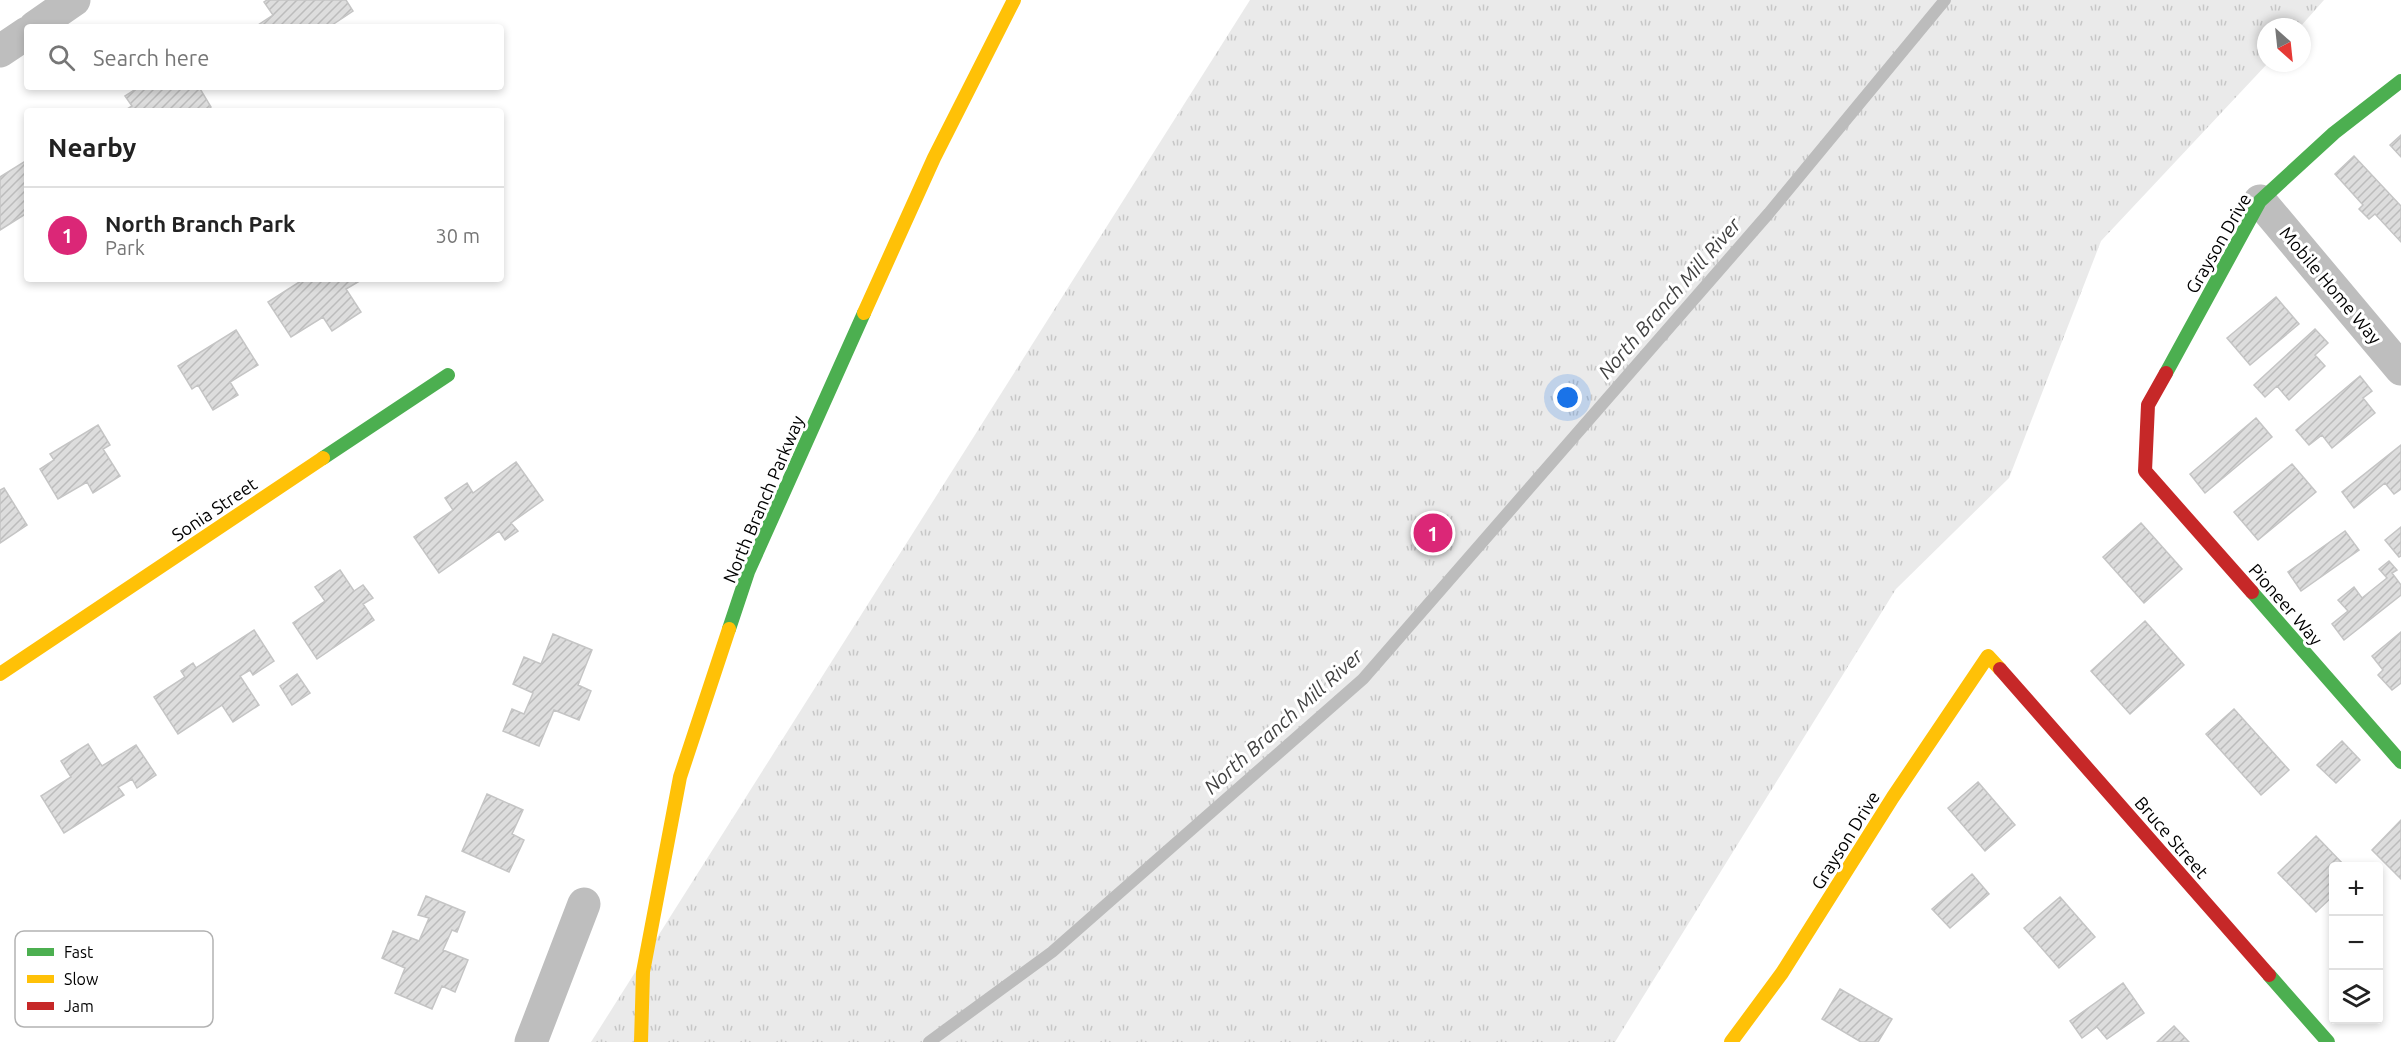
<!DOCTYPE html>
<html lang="en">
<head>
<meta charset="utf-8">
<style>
	body { margin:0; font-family:Ubuntu,sans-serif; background:#f6f6f6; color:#222 }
	.controls { position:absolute; right:18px; bottom:18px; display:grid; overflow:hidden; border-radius:6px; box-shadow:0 3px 9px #0003 }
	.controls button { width:54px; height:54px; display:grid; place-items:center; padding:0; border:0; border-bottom:2px solid #e0e0e0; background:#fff; color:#222; font:30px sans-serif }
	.compass { position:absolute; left:2257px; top:18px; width:54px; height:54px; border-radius:50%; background:#fff; box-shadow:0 3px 9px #0003; rotate:153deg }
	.you { position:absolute; left:1568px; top:398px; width:21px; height:21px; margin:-15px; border:4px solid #fff; border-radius:50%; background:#1a73e8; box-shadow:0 0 0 9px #1a73e833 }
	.badge { display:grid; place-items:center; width:39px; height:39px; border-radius:50%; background:#db2777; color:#fff; font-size:20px; font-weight:700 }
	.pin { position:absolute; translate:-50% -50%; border:3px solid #fff; box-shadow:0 2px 6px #0006 }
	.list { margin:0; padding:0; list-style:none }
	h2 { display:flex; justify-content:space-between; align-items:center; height:78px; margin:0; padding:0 24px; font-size:26px }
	h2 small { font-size:20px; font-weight:400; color:#767676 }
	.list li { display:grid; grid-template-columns:39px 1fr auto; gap:18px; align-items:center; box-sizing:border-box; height:96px; padding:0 24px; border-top:2px solid #e0e0e0 }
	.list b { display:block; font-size:22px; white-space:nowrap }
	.list p { margin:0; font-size:20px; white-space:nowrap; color:#767676 }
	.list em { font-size:20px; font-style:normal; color:#767676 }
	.icon { flex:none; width:33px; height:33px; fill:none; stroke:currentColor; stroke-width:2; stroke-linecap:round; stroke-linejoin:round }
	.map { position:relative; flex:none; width:2401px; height:1042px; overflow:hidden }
	.search { position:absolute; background:#fff; box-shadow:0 3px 9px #0003; left:24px; top:24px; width:480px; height:66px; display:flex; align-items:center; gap:15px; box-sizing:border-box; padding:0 21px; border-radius:6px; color:#767676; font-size:22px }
	.panel { position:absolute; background:#fff; box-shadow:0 3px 9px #0003; left:24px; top:108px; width:480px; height:174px; border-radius:6px }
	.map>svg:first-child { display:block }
	.park { fill:url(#park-tufts) }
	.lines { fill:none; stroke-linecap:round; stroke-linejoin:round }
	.stream { stroke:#bcbcbc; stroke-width:12 }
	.building { fill:url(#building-hatch); stroke:#c5c5c5; stroke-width:1.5 }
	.street { stroke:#bebebe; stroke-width:33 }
	.fast { stroke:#4caf50; stroke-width:14 }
	.slow { stroke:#ffc107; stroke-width:14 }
	.jam { stroke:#c62828; stroke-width:14 }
	.labels { text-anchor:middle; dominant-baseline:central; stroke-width:6; stroke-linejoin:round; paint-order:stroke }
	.street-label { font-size:18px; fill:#000; stroke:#fff }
	.water-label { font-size:20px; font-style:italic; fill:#414141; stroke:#fff }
	.key { fill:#fff; stroke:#b2b2b2; stroke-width:1.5 }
	.key-label { font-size:16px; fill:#000 }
</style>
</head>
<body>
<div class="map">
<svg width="2401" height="1042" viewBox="0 0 2401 1042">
	<defs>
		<pattern id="park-tufts" width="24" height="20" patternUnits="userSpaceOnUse" patternTransform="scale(1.5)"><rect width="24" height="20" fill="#eaeaea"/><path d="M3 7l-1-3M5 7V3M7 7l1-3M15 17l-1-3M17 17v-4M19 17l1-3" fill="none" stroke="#c7c7c7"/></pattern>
		<pattern id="building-hatch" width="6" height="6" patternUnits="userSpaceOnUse" patternTransform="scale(1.5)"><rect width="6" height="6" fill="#ddd"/><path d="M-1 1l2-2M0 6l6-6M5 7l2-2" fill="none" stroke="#bcbcbc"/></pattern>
	</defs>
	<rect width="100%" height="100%" fill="#fff"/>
	<path class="park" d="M1250 0H2324L2300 27H2266L2268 63 2101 241 2009 478 1896 589 1615 1042H591Z"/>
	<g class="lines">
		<path class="stream" d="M929 1042 1052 952 1363 679 1769 213 1945 0"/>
	</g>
	<path class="building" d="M267 0H346L353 11 329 27H255L273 15 264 2Z
		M139 87H199L211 107 205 111H124L132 106 125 96Z
		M2401 135V157L2390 145Z
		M2354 156 2401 206V242L2375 214 2369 219 2359 209 2363 205 2335 174Z
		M27 160V213L0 230V177Z
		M304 279H363L346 289 361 312 332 331 323 317 291 337 268 302Z
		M2276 297 2299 324 2250 365 2227 338Z
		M2315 329 2328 343 2315 355 2325 366 2289 400 2277 386 2265 397 2254 385Z
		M236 330 258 365 230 382 238 395 213 410 198 385 192 389 178 366Z
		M2360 376 2372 391 2363 398 2375 413 2332 448 2322 435 2309 445 2296 430Z
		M2256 418 2272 437 2205 493 2190 474Z
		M98 425 110 445 103 449 120 476 93 493 87 482 58 499 40 469 54 460 50 454Z
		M2401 445V489L2394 494 2385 483 2354 508 2342 492Z
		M516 462 543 500 511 523 518 531 505 540 499 531 439 573 414 537 453 510 445 498 467 483 473 493Z
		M2292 464 2316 492 2258 540 2234 512Z
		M4 488 27 525 0 543V490Z
		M2141 523 2182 569 2144 603 2103 557Z
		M2401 527V556L2399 557 2385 540Z
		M2345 531 2359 550 2301 591 2288 572Z
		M2389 561 2397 570 2392 573 2401 585V595L2344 640 2332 624 2348 611 2338 600 2354 587 2362 598 2387 578 2379 569Z
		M340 570 354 591 363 585 373 598 363 604 374 620 317 659 293 623 325 601 315 587Z
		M2145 621 2184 665 2130 714 2091 671Z
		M254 630 274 661 253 675 250 670 240 676 259 705 233 722 222 705 178 734 154 697 185 677 181 671 193 663 196 668Z
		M2401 632V683L2392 690 2378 675 2383 670 2372 656Z
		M553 634 592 650 578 685 591 691 579 720 554 710 539 746 503 731 512 709 524 714 533 693 513 684 524 657 541 664Z
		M297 674 310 693 292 705 280 686Z
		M2234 709 2289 770 2261 795 2206 734Z
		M2342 741 2360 760 2336 783 2317 765Z
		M88 744 102 766 136 745 156 775 137 788 132 779 118 787 124 795 64 833 41 796 71 777 61 761Z
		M1978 782 2015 825 1985 851 1948 808Z
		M487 794 523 810 512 834 524 840 509 872 462 851Z
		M2401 820V879L2372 850Z
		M2316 836 2345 866H2334V895L2316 912 2278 873Z
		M1972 874 1989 894 1950 928 1932 909Z
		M426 896 465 912 457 932 452 930 443 950 468 960 455 992 442 986 432 1009 395 993 405 968 382 958 393 931 419 941 429 918 418 915Z
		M2060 897 2095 937 2059 968 2024 928Z
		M2123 983 2144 1013 2107 1039 2097 1027 2082 1038 2070 1021Z
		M1840 989 1892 1019 1878 1042H1861L1822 1019Z
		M2174 1026 2189 1042H2157Z"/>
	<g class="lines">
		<path class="street" d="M35 27 74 0
			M0 51 27 33
			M2260 201 2401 369
			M531 1042 584 904"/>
		<path class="fast" d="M2166 373 2260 201 2334 133 2401 81
			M323 458 448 375
			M2252 592 2401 762
			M729 629 748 572 864 313
			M2269 975 2328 1042"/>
		<path class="slow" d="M864 313 934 158 1014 0
			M0 674 323 458
			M641 1042 643 972 680 777 729 629
			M1731 1042 1782 973 1893 797 1988 656 2000 669"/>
		<path class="jam" d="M2166 373 2148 405 2145 471 2252 592
			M2000 669 2269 975"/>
	</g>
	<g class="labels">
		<g class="street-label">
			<text transform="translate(2218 243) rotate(-60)">Grayson Drive</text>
			<text transform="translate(2331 285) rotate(50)">Mobile Home Way</text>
			<text transform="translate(763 499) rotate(-67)">North Branch Parkway</text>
			<text transform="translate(214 509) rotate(-34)">Sonia Street</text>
			<text transform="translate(2286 604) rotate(49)">Pioneer Way</text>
			<text transform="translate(2172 837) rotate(49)">Bruce Street</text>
			<text transform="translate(1845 840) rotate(-58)">Grayson Drive</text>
		</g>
		<g class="water-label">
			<text transform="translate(1669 298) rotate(-49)">North Branch Mill River</text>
			<text transform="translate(1283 721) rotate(-42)">North Branch Mill River</text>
		</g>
	</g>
	<rect x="15" y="931" width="198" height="96" rx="9" class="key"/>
	<rect x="27" y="948" width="27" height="8" fill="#4caf50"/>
	<rect x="27" y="975" width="27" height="8" fill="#ffc107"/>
	<rect x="27" y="1002" width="27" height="8" fill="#c62828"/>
	<g class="key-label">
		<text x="64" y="958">Fast</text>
		<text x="64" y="985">Slow</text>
		<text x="64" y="1012">Jam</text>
	</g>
</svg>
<div class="controls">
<button>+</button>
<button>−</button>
<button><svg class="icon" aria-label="layers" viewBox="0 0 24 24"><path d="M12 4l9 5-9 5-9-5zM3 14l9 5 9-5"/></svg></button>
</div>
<svg class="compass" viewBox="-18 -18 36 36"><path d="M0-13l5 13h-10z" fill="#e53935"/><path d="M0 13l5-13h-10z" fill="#767676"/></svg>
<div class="you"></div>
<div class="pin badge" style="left:1433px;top:533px">1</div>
<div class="search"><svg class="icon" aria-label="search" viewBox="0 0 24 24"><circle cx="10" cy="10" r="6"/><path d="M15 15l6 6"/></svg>Search here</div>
<section class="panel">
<h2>Nearby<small></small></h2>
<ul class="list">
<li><span class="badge">1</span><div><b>North Branch Park</b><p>Park</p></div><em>30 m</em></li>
</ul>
</section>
</div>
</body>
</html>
